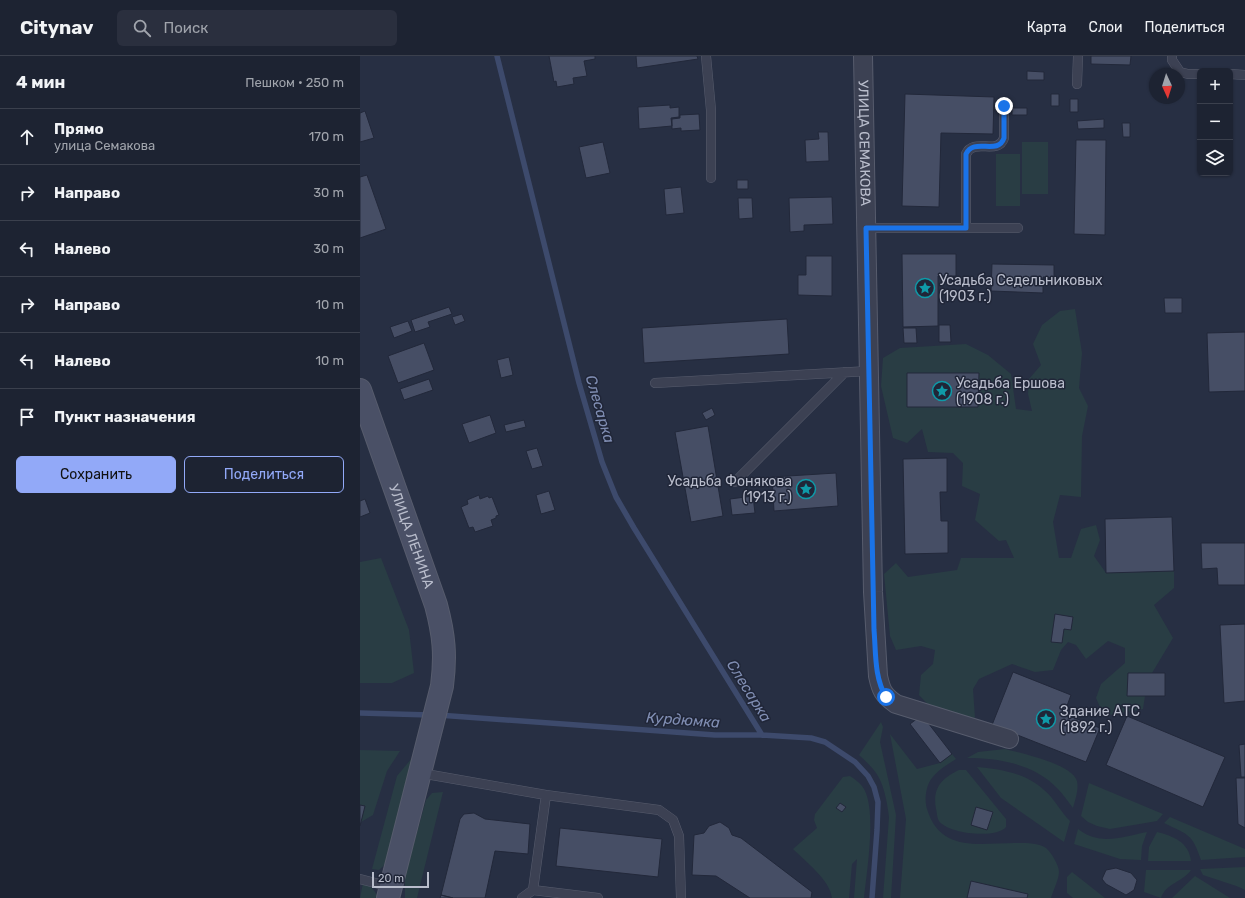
<!DOCTYPE html>
<html lang="ru">
<head>
<meta charset="utf-8">
<style>
	body { margin:0; font-family:Rubik,sans-serif; background:#2a2f3e; color:#f1f3f6 }
	.controls { position:absolute; right:12px; top:12px; display:grid; overflow:hidden; border-radius:6px; box-shadow:0 1px 3px #0004 }
	.controls button { width:36px; height:36px; display:grid; place-items:center; padding:0; border:0; border-bottom:1px solid #3b404d; background:#1d2332; color:#f1f3f6; font:20px sans-serif }
	.compass { position:absolute; left:789px; top:12px; width:36px; height:36px; border-radius:50%; background:#1d2332; box-shadow:0 1px 3px #0004; rotate:176deg }
	.scale { position:absolute; left:12px; bottom:10px; width:57px; box-sizing:border-box; padding-left:4px; border:2px solid #b9bdcc; border-top:0; font-size:11px; line-height:14px; white-space:nowrap; color:#b9bdcc; -webkit-text-stroke:3px #202638; paint-order:stroke }
	.stop { position:absolute; width:12px; height:12px; margin:-9px; border:3px solid #1a73e8; border-radius:50%; background:#fff }
	.stop.end { background:#1a73e8; border-color:#fff; box-shadow:0 1px 4px #0008 }
	.list { margin:0; padding:0; list-style:none }
	h2 { display:flex; justify-content:space-between; align-items:center; height:52px; margin:0; padding:0 16px; font-size:17px }
	h2 small { font-size:13px; font-weight:400; color:#a0a4ac }
	.list li { display:grid; grid-template-columns:26px 1fr auto; gap:12px; align-items:center; box-sizing:border-box; height:56px; padding:0 16px; border-top:1px solid #3b404d }
	.list b { display:block; font-size:15px; white-space:nowrap }
	.list p { margin:0; font-size:13px; white-space:nowrap; color:#a0a4ac }
	.list em { font-size:13px; font-style:normal; color:#a0a4ac }
	.actions { display:flex; gap:8px; padding:12px 16px }
	.actions a { flex:1; padding:9px 0; border:1px solid #92a9f8; border-radius:6px; text-align:center; font-size:14px; color:#92a9f8 }
	.actions .main { background:#92a9f8; color:#111 }
	.icon { flex:none; width:22px; height:22px; fill:none; stroke:currentColor; stroke-width:2; stroke-linecap:round; stroke-linejoin:round }
	.map { position:relative; flex:none; width:885px; height:842px; overflow:hidden }
	header { display:flex; align-items:center; gap:24px; box-sizing:border-box; height:56px; padding:0 20px; background:#1d2332; border-bottom:1px solid #3b404d }
	header strong { font-size:19px }
	nav { display:flex; gap:22px; margin-inline-start:auto; font-size:14px }
	.search { width:280px; height:36px; background:#2a2f3e; display:flex; align-items:center; gap:10px; box-sizing:border-box; padding:0 14px; border-radius:6px; color:#a0a4ac; font-size:15px }
	main { display:flex }
	aside { flex:1; background:#1d2332 }
	.map>svg:first-child { display:block }
	.green { fill:#293d44; fill-rule:evenodd }
	.lines { fill:none; stroke-linecap:round; stroke-linejoin:round }
	.stream { stroke:#3d4a6c; stroke-width:5.5 }
	.building { fill:#464e65; stroke:#22283a }
	.service-casing { stroke:#575c6d; stroke-width:10 }
	.minor-casing { stroke:#575c6d; stroke-width:20 }
	.secondary-casing { stroke:#575c6d; stroke-width:24 }
	.service { stroke:#3c4153; stroke-width:9 }
	.minor { stroke:#3c4153; stroke-width:18 }
	.secondary { stroke:#4a5066; stroke-width:22 }
	.route { stroke:#1a73e8; stroke-width:5 }
	.labels { text-anchor:middle; dominant-baseline:central; stroke-width:3; stroke-linejoin:round; paint-order:stroke }
	.street-label { font-size:14px; fill:#b9bdcc; stroke:#202638 }
	.poi-label { font-size:14px; fill:#b9bdcc; stroke:#202638; text-anchor:start }
	.water-label { font-size:15px; font-style:italic; fill:#808eb3; stroke:#202638 }
</style>
</head>
<body>
<header>
<strong>Citynav</strong>
<div class="search"><svg class="icon" aria-label="search" viewBox="0 0 24 24"><circle cx="10" cy="10" r="6"/><path d="M15 15l6 6"/></svg>Поиск</div>
<nav><a>Карта</a><a>Слои</a><a>Поделиться</a></nav>
</header>
<main>
<aside>
<h2>4 мин<small>Пешком · 250 m</small></h2>
<ul class="list">
<li><svg class="icon" aria-label="ahead" viewBox="0 0 24 24"><path d="M12 20V5M6 11l6-6 6 6"/></svg><div><b>Прямо</b><p>улица Семакова</p></div><em>170 m</em></li>
<li><svg class="icon" aria-label="right" viewBox="0 0 24 24"><path d="M7 20v-9h11M14 6l5 5-5 5"/></svg><div><b>Направо</b></div><em>30 m</em></li>
<li><svg class="icon" aria-label="left" viewBox="0 0 24 24"><path d="M17 20v-9H6M10 6l-5 5 5 5"/></svg><div><b>Налево</b></div><em>30 m</em></li>
<li><svg class="icon" aria-label="right" viewBox="0 0 24 24"><path d="M7 20v-9h11M14 6l5 5-5 5"/></svg><div><b>Направо</b></div><em>10 m</em></li>
<li><svg class="icon" aria-label="left" viewBox="0 0 24 24"><path d="M17 20v-9H6M10 6l-5 5 5 5"/></svg><div><b>Налево</b></div><em>10 m</em></li>
<li><svg class="icon" aria-label="arrive" viewBox="0 0 24 24"><path d="M6 21V4h12l-3 4 3 4H6"/></svg><div><b>Пункт назначения</b></div></li>
</ul>
<div class="actions"><a class="main">Сохранить</a><a>Поделиться</a></div>
</aside>
<div class="map">
<svg width="885" height="842" viewBox="0 0 885 842">
	<rect width="100%" height="100%" fill="#272f43"/>
	<path class="green" d="M662 86H688V138H662Z
		M636 98H660V150H636Z
		M715 253 722 297 719 332 728 350 722 380 721 441 700 439 693 466 699 502H711L721 473 736 469 740 484 734 500 746 517 814 515V532L794 549 813 582 792 617H768L767 639 785 640 783 653 744 660 736 642 741 628 765 607V592L748 585 726 603 716 589 708 586 701 594 693 614 675 616 652 608 619 623 613 633 615 662 574 655 559 639 561 619 573 608 575 594 561 590 536 594 530 580 524 518 536 507 548 521 597 514 601 502H654L646 484 639 485 615 464 620 438 602 430 603 407 593 397 568 396 562 373 547 387 533 382 521 330 523 302 540 292 606 288 628 299 651 318 656 353 672 355 668 338 669 323 681 309 673 288 682 269 700 255ZM547 317H619L618 351H547ZM695 558 713 561 711 574 704 573 702 587 691 586Z
		M21 502 49 574 54 617 32 627H0V506Z
		M521 666 523 671 520 686 536 759 531 842H523L529 761C527 746 524 725 513 713 509 708 504 704 499 699Z
		M530 678 557 713 580 707 592 698 596 703C588 708 578 714 572 722 566 729 564 744 567 753 581 799 623 786 659 787 668 787 678 787 686 792 691 796 699 809 699 816 699 823 693 835 691 842H667V838L611 825 607 842H540L546 763Z
		M645 693C661 697 712 708 717 725 719 734 715 744 713 752 708 746 704 739 698 733 675 708 639 702 607 702L618 696Z
		M0 694 40 695 27 715 13 759 1 766 5 750 0 749Z
		M52 702 50 719 29 805 19 814 12 813 37 720Z
		M617 711C640 713 666 717 684 734 695 743 700 755 710 765L704 786 641 742Z
		M599 714H606L646 763V771C636 783 588 778 579 765 577 762 577 756 576 753 572 732 582 722 599 714ZM616 751 632 756 627 774 611 769Z
		M490 720C496 724 502 728 505 735 516 758 507 815 504 842H494L497 803 492 808 489 842H472C470 824 446 806 433 793L457 772 454 764 455 758 483 721Z
		M729 727 803 758 797 765 750 773 737 770 728 766 721 760Z
		M83 736 57 842H45V820L66 744 72 737Z
		M810 761 885 793V801L841 804C832 777 828 779 804 767Z
		M718 773C740 790 762 781 787 776L782 790 781 804 760 803 714 788Z
		M797 776C813 780 829 786 831 805H788L789 791Z
		M885 811V834C874 828 856 824 843 819L840 813Z
		M786 814H831C823 826 806 827 801 842L784 836Z
		M712 816 745 842H713L707 837V821Z
		M835 820 870 842H812Z
		M3 827C11 830 15 834 18 842H0Z"/>
	<g class="lines">
		<path class="stream" d="M137 0 219 327 242 406 256 441 274 472 402 679
			M0 657 70 659
			M78 659 355 679H402L451 682 465 686 495 706 508 720 514 731 518 746 517 774 512 842"/>
	</g>
	<path class="building" d="M189 0H235V3L224 5 227 20 213 22 214 28 197 31 196 25 194 26Z
		M276 0H337L338 3 277 12Z
		M731 0H771L770 9 731 8Z
		M667 15 684 16V24H667Z
		M545 38 634 41 633 78 581 77 579 151 542 150Z
		M691 38H699V50H691Z
		M710 43H718V56H710Z
		M310 49V52L319 51V61L311 62 312 70 279 73 278 51Z
		M652 52H667V59H652Z
		M5 55 14 82 0 86V57Z
		M339 58 340 74 321 75V72L312 73V63L320 62V59Z
		M744 63V72L718 73 717 65Z
		M762 67H770V81H763Z
		M458 76H468L469 105 446 106 445 84 459 83Z
		M716 84H746L745 179 714 178Z
		M243 86 250 117 226 122 219 91Z
		M7 119 26 173 0 182V121Z
		M377 124H388V133H377Z
		M321 131 324 157 306 159 304 133Z
		M472 141 473 168 444 169V175L430 176 429 142Z
		M378 142H392L393 162 379 163Z
		M542 198H596V220H578V270L543 271Z
		M446 200H472V240L438 239V219H446Z
		M632 208 694 209V222L683 221V237L631 235Z
		M804 242H822V257H805Z
		M89 251 92 258 68 266 70 271 55 276 51 264Z
		M102 258 105 265 95 269 92 261Z
		M427 263 429 298 284 307 282 272Z
		M48 265 52 275 34 282 30 271Z
		M579 269H590L591 286H579Z
		M543 272H556L557 287H544Z
		M885 276V335L849 336 847 277Z
		M64 287 74 314 38 327 28 300Z
		M149 301 153 319 141 322 137 304Z
		M547 317H619L618 351H547Z
		M69 323 73 334 44 344 40 333Z
		M352 352 355 359 346 364 342 357Z
		M130 359 136 377 109 387 102 368Z
		M164 364 166 371 146 376 144 369Z
		M348 370 363 460 331 466 315 376Z
		M177 392 183 410 172 413 166 395Z
		M587 402V436H580L581 465H588V497L545 498 543 403Z
		M476 417 478 450 414 455 412 421Z
		M189 435 195 454 181 458 176 439Z
		M119 439 120 443 128 440 129 442 132 441 139 459 136 460V462L131 464 133 470 115 476 113 471 109 472 101 451 108 448 107 444Z
		M393 440 395 457 372 459 370 443Z
		M5 443 10 457 0 461V445Z
		M812 461 814 515 746 517 745 463Z
		M841 487H885V529H858L857 512 842 513Z
		M695 558 713 561 711 574 704 573 702 587 691 586Z
		M885 568V645L864 647 860 569Z
		M653 616 711 639 704 658 740 672 726 706 632 669Z
		M768 617H805V640H767Z
		M562 659 592 698 580 707 550 668Z
		M767 660 865 701 843 751 746 709Z
		M885 688V721H881L879 689Z
		M876 722H885V772L878 768Z
		M480 747 486 751 482 756 476 752Z
		M0 749 5 750 0 770Z
		M616 751 633 756 627 774 611 769Z
		M114 757 125 763 170 768 168 798 135 795 125 842H93L81 839 100 763 104 758Z
		M360 766 369 772 372 779 381 782 452 836 451 842H390L356 820 332 819 334 779 344 777 349 770Z
		M200 772 302 783 298 821 196 810Z
		M756 812 771 817 777 824 774 834 766 839 746 828 742 823 746 814Z
		M611 825 668 838 667 842H607Z
		M81 839 93 842H80Z"/>
	<g class="lines">
		<defs>
			<path id="service" d="M346 0 351 54V122
				M812 0V4L820 16 828 18H840
				M870 18 885 19
				M717 28 718 0
				M506 172H658
				M606 172V98C614 81 638 100 644 82V50
				M295 327 509 315
				M375 426 485 316
				M60 717 186 739 299 754 313 764 319 780 321 842
				M0 823 31 831
				M173 834 186 739
				M162 842 173 834 238 842"/>
			<g id="minor">
				<path id="s1" d="M503 0 513 536 518 620C521 634 523 639 536 648L649 683"/>
			</g>
			<g id="secondary">
				<path id="s2" d="M0 334 76 549C84 579 86 599 82 630L28 842"/>
			</g>
		</defs>
		<use href="#service" class="service-casing"/>
		<use href="#minor" class="minor-casing"/>
		<use href="#secondary" class="secondary-casing"/>
		<use href="#service" class="service"/>
		<use href="#minor" class="minor"/>
		<use href="#secondary" class="secondary"/>
	</g>
	<g class="lines">
		<path class="route" d="M526 641C514 621 516 596 514 574L506 172H606V98C614 81 638 100 644 82V50"/>
	</g>
	<defs>
		<symbol id="sight-ring" viewBox="-11 -11 22 22"><circle r="9.5" fill="#202638" stroke="#0f9aa8" stroke-width="1.5"/><path d="M0-6L1.8-2.2L6-1.7L2.9 1.2L3.7 5.4L0 3.3L-3.7 5.4L-2.9 1.2L-6-1.7L-1.8-2.2Z" fill="#0f9aa8"/></symbol>
	</defs>
	<g fill-rule="evenodd">
		<use href="#sight-ring" x="554" y="221" width="22" height="22"/>
		<use href="#sight-ring" x="571" y="324" width="22" height="22"/>
		<use href="#sight-ring" x="435" y="422" width="22" height="22"/>
		<use href="#sight-ring" x="675" y="652" width="22" height="22"/>
	</g>
	<g class="labels">
		<g class="street-label">
			<text stroke="none"><textPath href="#s1" startOffset="87">УЛИЦА СЕМАКОВА</textPath></text>
			<text stroke="none"><textPath href="#s2" startOffset="155">УЛИЦА ЛЕНИНА</textPath></text>
		</g>
		<g class="poi-label">
			<text x="579" y="224">Усадьба Седельниковых<tspan x="579" dy="16">(1903 г.)</tspan></text>
			<text x="596" y="327">Усадьба Ершова<tspan x="596" dy="16">(1908 г.)</tspan></text>
			<text x="432" y="425" text-anchor="end">Усадьба Фонякова<tspan x="432" dy="16">(1913 г.)</tspan></text>
			<text x="700" y="655">Здание АТС<tspan x="700" dy="16">(1892 г.)</tspan></text>
		</g>
		<g class="water-label">
			<text transform="translate(240 353) rotate(74)">Слесарка</text>
			<text transform="translate(389 635) rotate(58)">Слесарка</text>
			<text transform="translate(323 664) rotate(4)">Курдюмка</text>
		</g>
	</g>
</svg>
<div class="controls">
<button>+</button>
<button>−</button>
<button><svg class="icon" aria-label="layers" viewBox="0 0 24 24"><path d="M12 4l9 5-9 5-9-5zM3 14l9 5 9-5"/></svg></button>
</div>
<svg class="compass" viewBox="-18 -18 36 36"><path d="M0-13l5 13h-10z" fill="#e53935"/><path d="M0 13l5-13h-10z" fill="#a0a4ac"/></svg>
<div class="scale">20 m</div>
<div class="stop" style="left:526px;top:641px"></div>
<div class="stop end" style="left:644px;top:50px"></div>
</div>
</main>
</body>
</html>
